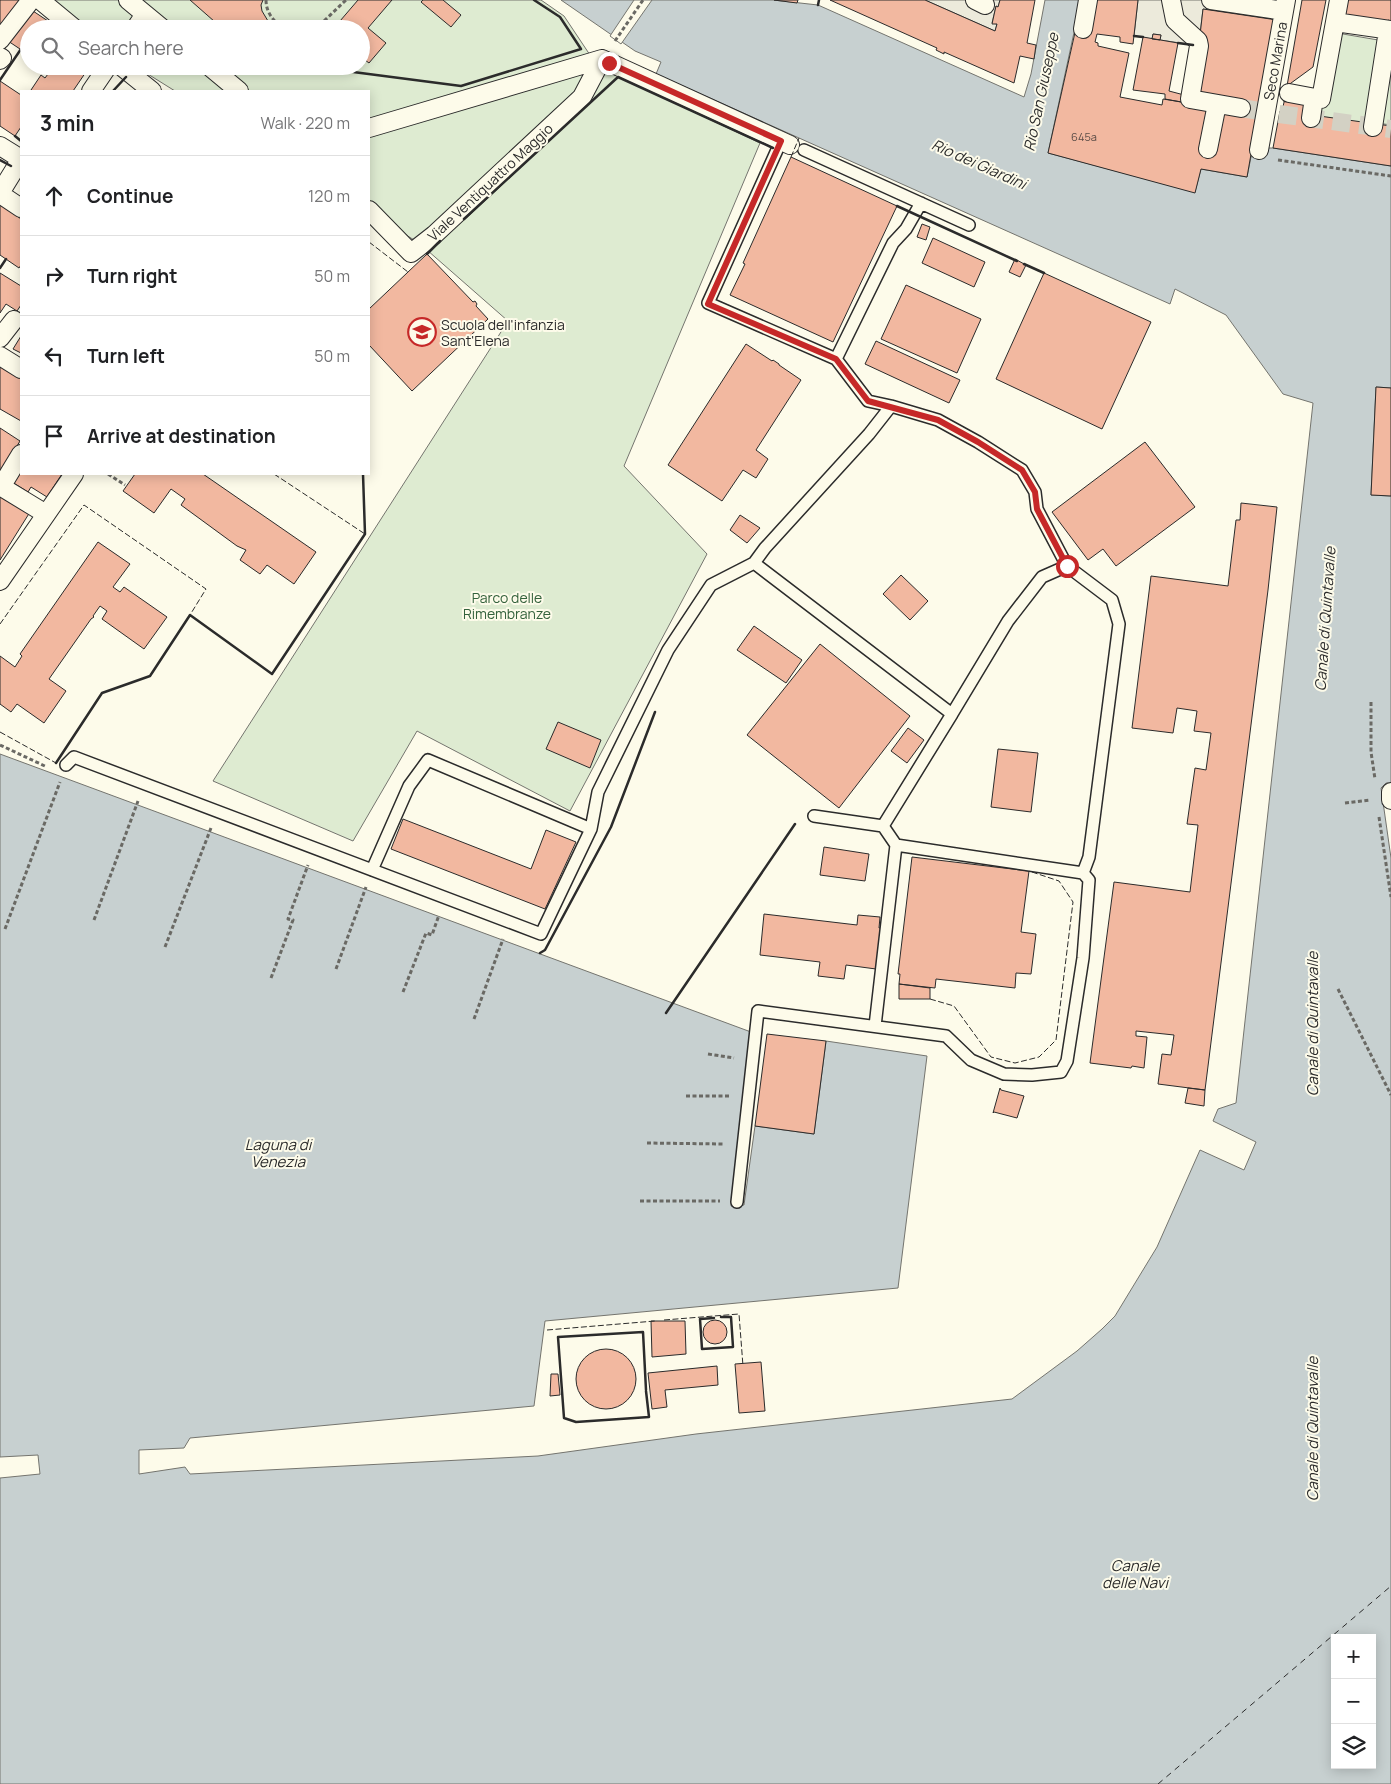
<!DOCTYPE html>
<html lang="en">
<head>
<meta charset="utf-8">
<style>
	body { margin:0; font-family:Manrope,sans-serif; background:#f2f2f2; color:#202124 }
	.controls { position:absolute; right:15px; bottom:15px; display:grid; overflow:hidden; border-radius:0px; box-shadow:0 2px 12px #0003 }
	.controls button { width:45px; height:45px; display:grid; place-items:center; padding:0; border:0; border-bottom:1px solid #e0e0e0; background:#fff; color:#202124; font:25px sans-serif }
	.stop { position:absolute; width:15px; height:15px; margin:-11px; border:4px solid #c62828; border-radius:50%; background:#fff }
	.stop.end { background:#c62828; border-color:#fff; box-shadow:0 1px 5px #0008 }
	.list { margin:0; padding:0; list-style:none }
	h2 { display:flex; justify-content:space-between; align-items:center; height:65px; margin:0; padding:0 20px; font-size:21px }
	h2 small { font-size:16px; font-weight:400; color:#757577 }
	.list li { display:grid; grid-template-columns:32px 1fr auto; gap:15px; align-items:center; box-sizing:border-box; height:80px; padding:0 20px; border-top:1px solid #e0e0e0 }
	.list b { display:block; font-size:19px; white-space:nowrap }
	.list em { font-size:16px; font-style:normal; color:#757577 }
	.icon { flex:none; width:28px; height:28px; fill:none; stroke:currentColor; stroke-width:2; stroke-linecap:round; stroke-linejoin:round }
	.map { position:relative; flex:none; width:1391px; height:1784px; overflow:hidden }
	.search { position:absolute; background:#fff; box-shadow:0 2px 12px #0003; left:20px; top:20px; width:350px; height:55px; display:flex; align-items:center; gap:12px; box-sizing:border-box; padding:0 18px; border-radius:28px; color:#757577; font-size:19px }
	.panel { position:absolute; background:#fff; box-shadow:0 2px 12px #0003; left:20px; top:90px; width:350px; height:385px; border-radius:0px }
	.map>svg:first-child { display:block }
	.green { fill:#deebd1; stroke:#74746e }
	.parking { fill:#eceadb; stroke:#74746e }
	.water { fill:#c7d0d0; stroke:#74746e; fill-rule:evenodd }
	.pier { fill:#fdfbea; stroke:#74746e }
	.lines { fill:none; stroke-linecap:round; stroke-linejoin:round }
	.ferry { stroke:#2b2b2b; stroke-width:1; stroke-dasharray:6 5; stroke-linecap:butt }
	.building { fill:#f2b8a0; stroke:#2b2b2b }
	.pedestrian-tunnel { stroke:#d3d1c4; stroke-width:18; stroke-dasharray:18 9; stroke-linecap:butt }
	.service-casing { stroke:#2b2b2b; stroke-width:14 }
	.pedestrian-casing { stroke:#2b2b2b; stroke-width:20 }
	.path { stroke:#6a6964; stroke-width:3; stroke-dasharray:4 2.5; stroke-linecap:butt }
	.service { stroke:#fdfbea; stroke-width:11 }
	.pedestrian { stroke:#fdfbea; stroke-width:18 }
	.fence { stroke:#2b2b2b; stroke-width:1; stroke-dasharray:6 2.5; stroke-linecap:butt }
	.wall { stroke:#2b2b2b; stroke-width:2.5 }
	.route { stroke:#c62828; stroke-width:6 }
	.labels { text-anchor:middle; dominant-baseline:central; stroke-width:4; stroke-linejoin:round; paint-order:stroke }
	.number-label { font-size:11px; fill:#5d4e48 }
	.street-label { font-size:14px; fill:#2b2b2b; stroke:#fdfbea }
	.poi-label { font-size:14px; fill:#2b2b2b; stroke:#fdfbea; text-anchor:start }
	.park-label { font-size:14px; fill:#34623c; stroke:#fdfbea }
	.water-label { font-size:15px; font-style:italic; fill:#2b2b2b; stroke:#fdfbea }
</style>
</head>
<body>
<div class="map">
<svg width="1391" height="1784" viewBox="0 0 1391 1784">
	<rect width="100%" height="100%" fill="#fdfbea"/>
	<path class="green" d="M51 0H541L564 16 598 67 760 143 624 466 707 554 570 811 417 731 353 841 213 781 508 321 419 243 369 212V91H175L135 66H361V29H84Z
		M1338 25 1344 26 1343 34 1384 41 1371 124 1315 116Z
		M1391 41V125L1377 123Z"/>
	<path class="parking" d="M925 0H1000L998 7 996 6 992 23 997 24 995 31Z
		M1138 0H1269L1277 20 1203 9 1200 34 1201 46 1160 40 1161 35 1153 34 1152 39 1134 36Z"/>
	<path class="water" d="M561 0H773L818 5 1024 97 1031 74 1045 0H1081L1048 153 1195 192 1201 169 1247 177 1251 157 1265 148H1273L1391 166V388L1376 387 1371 495 1391 496V783H1386L1381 788 1391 858V1784H0V1478L40 1474 38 1455 0 1457V754L751 1032 731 1206 744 1205 755 1126 814 1134 826 1041 927 1056 898 1288 545 1321 534 1406 190 1438 184 1448 139 1450V1474L185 1467 190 1474 538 1456 696 1434 1012 1399 1077 1351 1102 1329 1115 1316 1157 1247 1200 1150 1244 1170 1256 1142 1213 1121 1218 1109 1236 1103 1313 403 1283 394 1226 315 1175 289 1170 304 656 74 661 62 635 51ZM1335 1638H1372V1765H1335Z"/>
	<path class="pier" d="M634 0H652L621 44 610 36Z"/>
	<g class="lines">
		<path class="ferry" d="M1158 1784 1391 1586"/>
	</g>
	<path class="building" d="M0 0H24L0 25Z
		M190 0H263L261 5 262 11 268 21 273 25 269 27 271 29H223Z
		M358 0H392L368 28 386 43 369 63 361 57V29L334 28Z
		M423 0H443L461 15 451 27 421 2Z
		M774 0H798L797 3Z
		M830 0H925L995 31 997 24H992L996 6 998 7 1000 0H1035L1027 43 1036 45 1034 59 1020 56 1014 83 944 52V54L936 50 937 48Z
		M1096 0H1138L1133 44 1120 42V37L1097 34 1095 42 1098 43V46L1129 53 1120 97 1162 105 1163 99 1220 108 1193 96 1203 9 1277 20 1266 69 1247 177 1201 169 1195 193 1048 153 1076 28Z
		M1302 0H1326L1313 67 1287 86Z
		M1343 0H1391V21L1388 20 1386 29 1339 20Z
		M30 9 60 29H29V55L8 41Z
		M1153 34 1161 35 1160 40 1152 39Z
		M1143 37 1178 43 1169 91 1188 96 1186 103 1165 99V94L1133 90Z
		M45 66H90L73 91H33L31 90 41 75 45 78 51 70Z
		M0 81 21 95V127L15 136 0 126Z
		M1285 98 1307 101 1305 114 1391 126V166L1273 148 1280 111H1282Z
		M791 157 897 206 833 342 730 295 745 264 743 263Z
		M0 204 21 219V265L19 268 0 255Z
		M922 224 930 227 926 240 917 237Z
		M933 238 985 262 974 287 922 263Z
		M427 254 473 302 475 301 477 304 476 306 488 319 412 391 369 345V309Z
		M1015 259 1026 265 1020 277 1009 272Z
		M0 273 21 286V305L17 311 6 304 0 313Z
		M1044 273 1151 322 1102 429 996 379Z
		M906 285 981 319 957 373 881 339Z
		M21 336V353L13 349Z
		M876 341 960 380 949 403 865 364Z
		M746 344 772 361 773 360 779 364V365L801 380 756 450 768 459 756 478 743 470 722 501 668 465Z
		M0 364 21 377V421L0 409Z
		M1376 387 1391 388V496L1371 495Z
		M0 428 20 441 1 473 0 472Z
		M1145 442 1195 507 1116 566 1103 549 1088 560 1052 512Z
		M21 468V474H62L47 497 31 487 28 492 12 482Z
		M135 474H203L316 552 294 584 267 565 260 574 240 560 246 550 237 546 181 505 185 499 171 489 154 513 123 491Z
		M0 493 30 512 0 560Z
		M1241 503 1277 507 1268 590 1205 1090 1158 1084 1162 1054 1171 1055 1174 1035 1136 1031V1036L1147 1037 1144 1068 1132 1066 1131 1068 1090 1063 1114 882 1190 892 1198 825 1187 824 1195 768 1206 770 1211 733 1194 731 1197 711 1177 708 1173 733 1132 728 1151 576 1228 586 1236 520H1240Z
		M740 515 760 528 747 543 730 530Z
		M98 542 130 564 113 587 120 592 124 587 167 617 144 649 102 619 107 611 100 606 93 616 94 617 91 619 49 679 66 691 44 723 17 704 11 712 0 704V656L15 667 22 656 20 654Z
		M901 575 928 601 910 620 883 594Z
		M754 626 802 660 786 683 737 650Z
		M820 644 910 716 839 808 747 735Z
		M558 722 601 740 590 768 546 749Z
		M908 728 924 740 907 763 891 751Z
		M998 749 1038 753 1031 812 991 807Z
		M403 819 531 869 546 830 576 842 545 909 391 849Z
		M824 847 869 854 865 881 820 875Z
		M912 857 1029 871 1021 932 1036 934 1031 974 1016 973 1015 988 936 979 935 988 899 984 900 974H898Z
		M764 914 857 925 858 915 880 917 879 928H881L876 969 846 965 844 979 818 976 820 962 760 955Z
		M899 984 930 988V999H899Z
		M767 1034 826 1041 814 1134 755 1126Z
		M1000 1088 1001 1090 1024 1096 1017 1118 994 1112 993 1113Z
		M1188 1088 1205 1090 1204 1106 1185 1103Z
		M703 1332a12 12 0 1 1 24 0a12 12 0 1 1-24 0Z
		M651 1321H685L686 1354 652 1357Z
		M576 1379a30 30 0 1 1 60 0a30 30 0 1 1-60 0Z
		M761 1362 765 1411 739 1413 735 1364Z
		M717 1366 718 1385 665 1390 667 1407 652 1409 648 1373Z
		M551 1374H558L560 1395 550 1396Z"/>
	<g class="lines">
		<path class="pedestrian-tunnel" d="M1241 108 1259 111
			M1279 114 1391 129"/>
		<defs>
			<path id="service" d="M777 150 708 303 836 359
				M804 150 969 225
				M891 406 868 401 836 359 893 243 906 229 921 203
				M754 563 952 714 883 826 896 845 875 1026
				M952 714 1008 621 1042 577 1067 566
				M66 765 74 757 541 934 591 829 598 792 668 650 711 585 754 563 765 548 869 434 891 406 938 420 978 442 1022 470 1035 492 1037 509 1067 566 1112 600 1119 624 1089 857 1083 873 1089 880 1083 958 1067 1061 1061 1072 1032 1075 1004 1074 971 1060 946 1036 758 1011 737 1202
				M814 816 883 826
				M896 845 1083 873
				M372 870 409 786 428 760 591 829"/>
			<path id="pedestrian" d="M40 0 75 29
				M128 0 163 29
				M975 0 985 5
				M1171 0 1175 20 1198 41 1199 46 1190 99 1241 108
				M1211 0 1284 11
				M1335 22 1391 30
				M135 29 145 14
				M1083 29 1088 0
				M0 40 31 0
				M0 57 2 58 0 60
				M121 66 152 91
				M209 66 239 91
				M91 91 108 66
				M1289 93 1321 99 1339 0
				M1311 118 1314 98
				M1373 127 1387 37
				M369 128 602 59 790 145
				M0 146 21 159
				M1208 149 1217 104
				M1259 150 1286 0
				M0 193 21 159
				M0 194 21 208
				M369 210 411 253 434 235 582 97 602 59
				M0 338 14 320
				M0 356 21 369
				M0 486 46 514
				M1 487 21 454
				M0 581 74 474
				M1391 792V800"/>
		</defs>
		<use href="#service" class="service-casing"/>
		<use href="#pedestrian" class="pedestrian-casing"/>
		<path class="path" d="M266 0C266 13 274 21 283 29
			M314 29 321 24 346 0
			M615 41 643 0
			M1278 160 1391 176
			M108 474 125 485
			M1371 702V752L1375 779
			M0 745 47 767
			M1345 803 1370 800
			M1379 817 1391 897
			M94 920 138 801
			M5 929 60 782
			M165 947 211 828
			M336 969 366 887
			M271 978 293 920 288 919 308 865
			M1338 989 1391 1095
			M403 992 426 933 432 935 439 915
			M474 1019 503 939
			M708 1054 734 1058
			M686 1096H730
			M647 1143 725 1144
			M640 1201H720"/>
		<use href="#service" class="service"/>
		<use href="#pedestrian" class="pedestrian"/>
		<path class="fence" d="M791 157 799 138
			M369 242 408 272
			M274 474 365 534
			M0 624 84 505 206 589 190 615
			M0 732 56 763
			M930 999 954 1006 991 1057 1015 1063 1039 1057 1056 1040 1073 902 1059 881 1029 871
			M664 1320 739 1314 743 1366
			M547 1330 655 1321"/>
		<path class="wall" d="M818 5 819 0
			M1134 36 1143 37
			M1178 43 1193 45
			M307 66 461 86 581 49 560 17 534 0
			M0 80 21 49
			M113 91 126 77
			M15 136 21 141
			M0 160 11 166
			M897 206 1017 261
			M464 219 618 77 773 148
			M427 254 440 241
			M1024 264 1044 273
			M0 268 6 259
			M56 763 102 693 150 676 190 615 272 674 365 534 363 474
			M540 953 545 950 611 827 655 712
			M666 1013 795 824
			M714 1318 700 1319 702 1349 733 1347 731 1317H721
			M646 1391 649 1417 576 1422 564 1418 558 1337 643 1332 646 1390"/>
	</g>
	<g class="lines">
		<path class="route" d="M609 63 781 141 708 304 836 359 868 401 938 420 978 442 1022 470 1035 492 1037 509 1067 566"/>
	</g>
	<defs>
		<symbol id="school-ring" viewBox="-11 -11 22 22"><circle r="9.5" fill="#fdfbea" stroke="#c62828" stroke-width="1.5"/><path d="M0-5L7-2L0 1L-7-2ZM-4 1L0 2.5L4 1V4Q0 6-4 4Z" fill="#c62828"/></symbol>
	</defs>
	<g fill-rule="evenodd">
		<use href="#school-ring" x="406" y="316" width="32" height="32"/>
	</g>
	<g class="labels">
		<g class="number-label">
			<text x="1084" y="136">645a</text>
		</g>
		<g class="street-label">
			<text transform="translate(1275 61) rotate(-80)">Seco Marina</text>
			<text transform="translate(490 182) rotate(-43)">Viale Ventiquattro Maggio</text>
		</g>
		<g class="poi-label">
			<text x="441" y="324">Scuola dell'infanzia<tspan x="441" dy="16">Sant'Elena</tspan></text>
		</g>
		<g class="park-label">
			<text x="507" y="597">Parco delle<tspan x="507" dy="16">Rimembranze</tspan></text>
		</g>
		<g class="water-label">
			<text transform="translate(1041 92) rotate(-78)">Rio San Giuseppe</text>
			<text transform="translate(979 164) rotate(24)">Rio dei Giardini</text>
			<text transform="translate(1325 619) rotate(-86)">Canale di Quintavalle</text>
			<text transform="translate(1312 1024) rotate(-90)">Canale di Quintavalle</text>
			<text x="278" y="1144">Laguna di<tspan x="278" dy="17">Venezia</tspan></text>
			<text transform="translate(1312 1429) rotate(-90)">Canale di Quintavalle</text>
			<text x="1135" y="1565">Canale<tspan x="1135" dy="17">delle Navi</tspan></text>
		</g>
	</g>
</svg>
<div class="controls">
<button>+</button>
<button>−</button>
<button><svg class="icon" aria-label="layers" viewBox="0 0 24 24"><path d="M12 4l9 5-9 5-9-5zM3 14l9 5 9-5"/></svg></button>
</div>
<div class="stop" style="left:1067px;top:566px"></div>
<div class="stop end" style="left:609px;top:63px"></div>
<div class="search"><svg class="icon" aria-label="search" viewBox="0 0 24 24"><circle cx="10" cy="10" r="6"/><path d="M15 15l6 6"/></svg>Search here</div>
<section class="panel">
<h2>3 min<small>Walk · 220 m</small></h2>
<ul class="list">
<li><svg class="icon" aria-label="ahead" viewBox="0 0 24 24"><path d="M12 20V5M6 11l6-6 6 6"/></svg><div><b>Continue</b></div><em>120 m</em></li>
<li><svg class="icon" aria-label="right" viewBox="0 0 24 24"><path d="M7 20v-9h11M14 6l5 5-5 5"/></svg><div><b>Turn right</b></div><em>50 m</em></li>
<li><svg class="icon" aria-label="left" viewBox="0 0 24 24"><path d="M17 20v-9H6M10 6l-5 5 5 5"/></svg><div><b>Turn left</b></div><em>50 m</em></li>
<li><svg class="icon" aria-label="arrive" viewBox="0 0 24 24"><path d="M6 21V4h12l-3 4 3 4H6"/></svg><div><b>Arrive at destination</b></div></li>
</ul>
</section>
</div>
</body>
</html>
